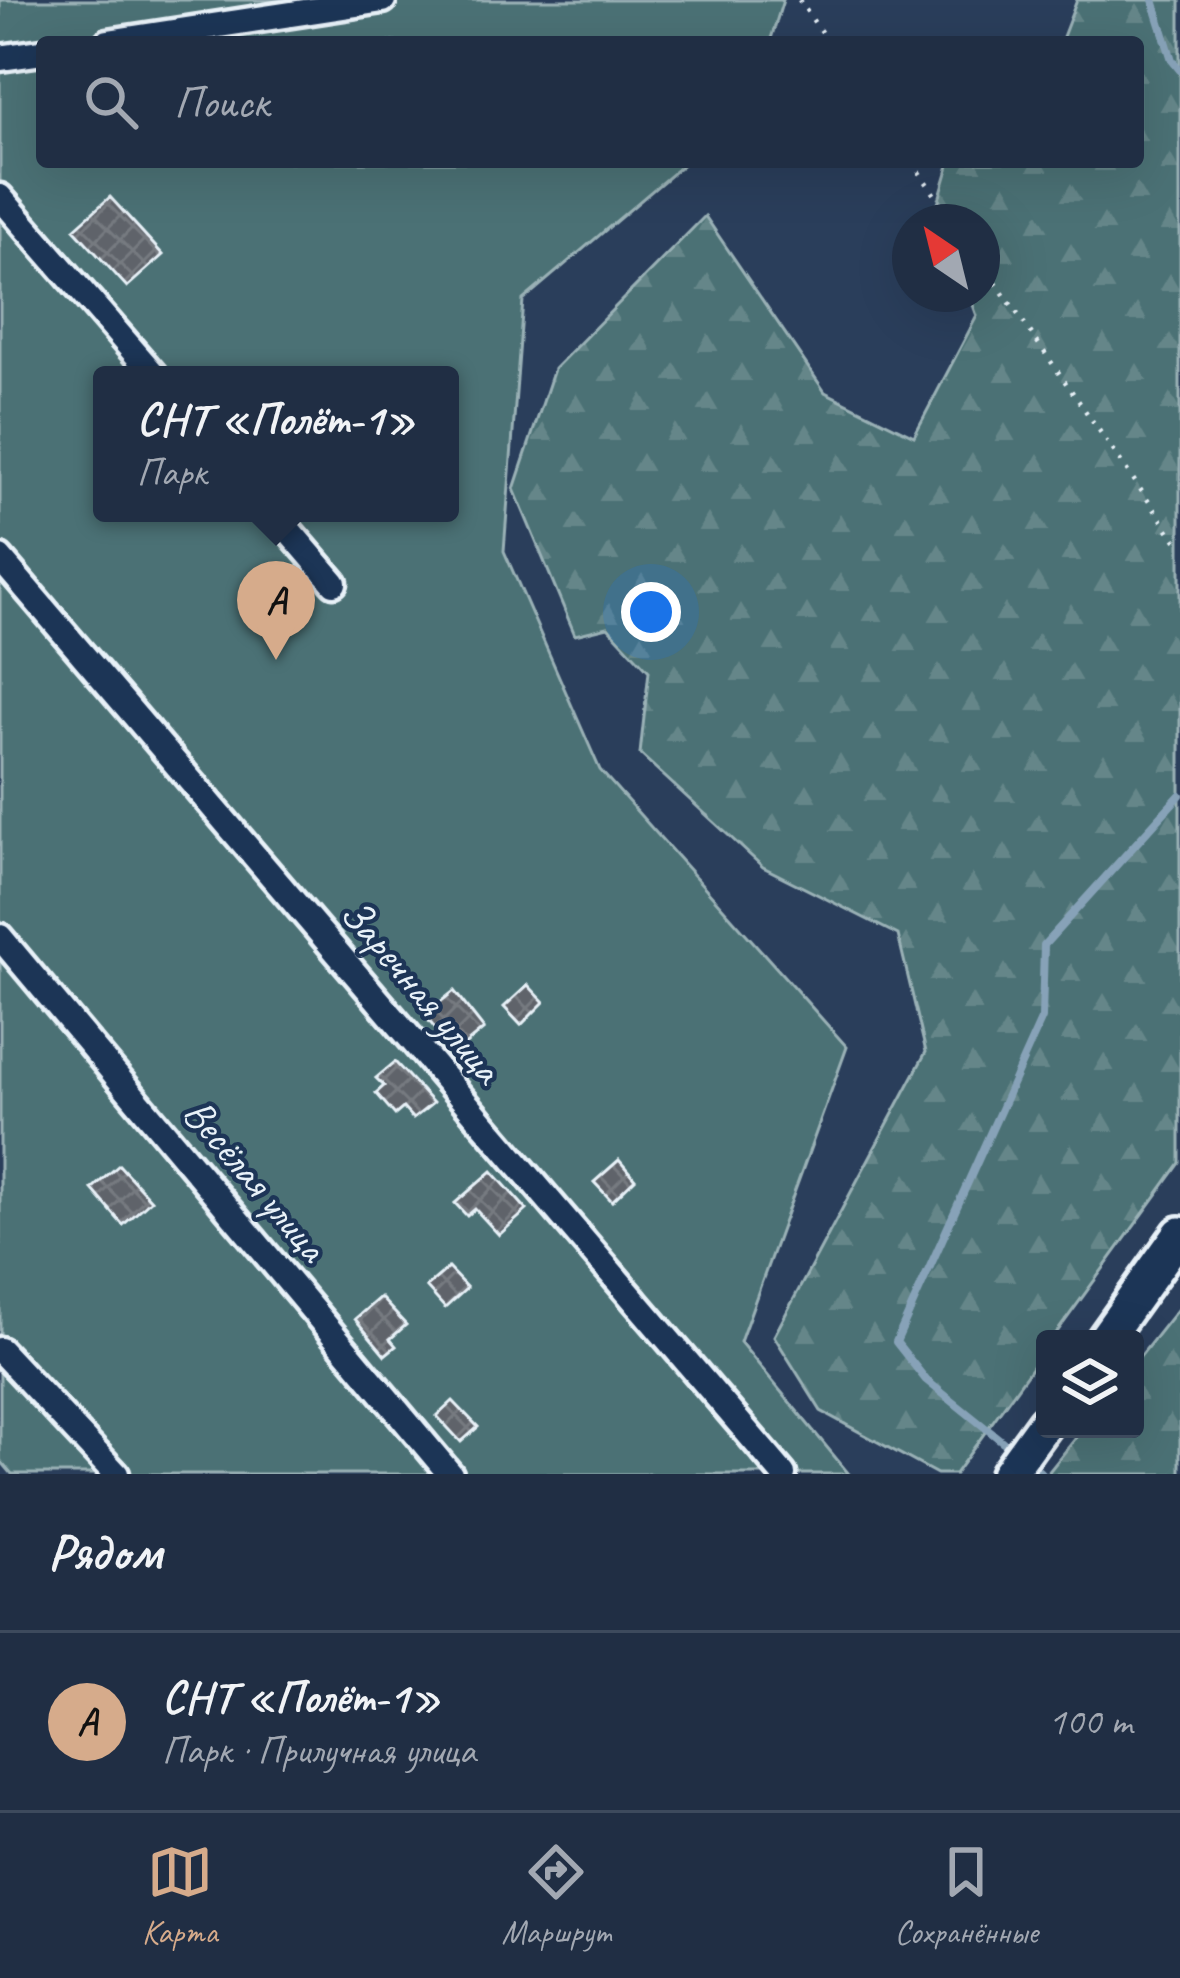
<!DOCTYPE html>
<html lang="ru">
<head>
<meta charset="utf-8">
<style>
	body { margin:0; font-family:Caveat,sans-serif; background:#2d3a4f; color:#f1f3f6 }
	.controls { position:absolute; right:36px; bottom:36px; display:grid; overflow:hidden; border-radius:12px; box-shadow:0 12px 48px #0002 }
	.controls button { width:108px; height:108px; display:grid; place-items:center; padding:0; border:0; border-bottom:3px solid #3d4a5d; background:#202e44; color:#f1f3f6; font:60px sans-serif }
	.compass { position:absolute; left:892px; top:204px; width:108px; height:108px; border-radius:50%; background:#202e44; box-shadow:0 12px 48px #0002; rotate:325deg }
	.you { position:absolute; left:651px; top:612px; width:42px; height:42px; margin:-30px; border:9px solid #fff; border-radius:50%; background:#1a73e8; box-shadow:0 0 0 18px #1a73e833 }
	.badge { display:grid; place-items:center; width:78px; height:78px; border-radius:50%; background:#d6ab8b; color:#111; font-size:39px; font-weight:700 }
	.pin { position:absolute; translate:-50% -99px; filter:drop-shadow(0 3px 6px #0008) }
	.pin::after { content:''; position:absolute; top:63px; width:42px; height:36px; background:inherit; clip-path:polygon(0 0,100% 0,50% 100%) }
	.popup { position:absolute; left:93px; top:366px; width:366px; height:156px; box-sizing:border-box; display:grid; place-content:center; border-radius:12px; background:#202e44; filter:drop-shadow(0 3px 9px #0005); font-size:39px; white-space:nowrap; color:#a2a8b2 }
	.popup b { font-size:45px; color:#f1f3f6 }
	.popup::after { content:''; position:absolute; left:50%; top:100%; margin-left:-24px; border:24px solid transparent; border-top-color:#202e44 }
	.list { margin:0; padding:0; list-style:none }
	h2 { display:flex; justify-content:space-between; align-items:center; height:156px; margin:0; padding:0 48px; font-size:51px }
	h2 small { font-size:39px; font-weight:400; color:#a2a8b2 }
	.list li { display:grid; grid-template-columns:78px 1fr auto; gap:36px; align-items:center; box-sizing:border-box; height:180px; padding:0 48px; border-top:3px solid #3d4a5d }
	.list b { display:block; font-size:45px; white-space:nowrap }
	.list p { margin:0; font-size:39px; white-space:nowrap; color:#a2a8b2 }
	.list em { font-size:39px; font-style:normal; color:#a2a8b2 }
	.icon { flex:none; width:66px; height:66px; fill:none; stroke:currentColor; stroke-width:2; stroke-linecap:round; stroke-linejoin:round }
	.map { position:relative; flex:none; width:1180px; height:1474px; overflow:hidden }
	.search { position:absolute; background:#202e44; box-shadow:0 12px 48px #0002; left:36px; right:36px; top:36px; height:132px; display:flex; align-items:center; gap:30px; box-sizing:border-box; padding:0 42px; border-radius:12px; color:#a2a8b2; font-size:45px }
	.sheet { height:336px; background:#202e44 }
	nav { display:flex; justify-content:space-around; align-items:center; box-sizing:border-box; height:168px; border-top:3px solid #3d4a5d; background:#202e44; font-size:33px; color:#a2a8b2 }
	nav a { display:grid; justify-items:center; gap:6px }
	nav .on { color:#d6ab8b }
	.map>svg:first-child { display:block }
	.forest { fill:url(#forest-firs); stroke:#9ab1b6; stroke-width:3 }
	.green { fill:#4b7174; stroke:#9ab1b6; stroke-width:3; fill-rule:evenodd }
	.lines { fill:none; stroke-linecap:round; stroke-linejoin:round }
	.stream { stroke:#87a2b8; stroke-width:8 }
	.building { fill:url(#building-cross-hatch); stroke:#e8f1f8; stroke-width:3 }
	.street-casing { stroke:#e8f1f8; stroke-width:33 }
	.secondary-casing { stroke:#e8f1f8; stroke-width:42 }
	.path { stroke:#e8f1f8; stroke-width:4.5; stroke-dasharray:3 9; stroke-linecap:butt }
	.street { stroke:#1d3557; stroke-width:24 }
	.secondary { stroke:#1d3557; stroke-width:33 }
	.labels { text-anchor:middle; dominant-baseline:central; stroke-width:9; stroke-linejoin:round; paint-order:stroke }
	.street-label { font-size:42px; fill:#e8f1f8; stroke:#1d3557 }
</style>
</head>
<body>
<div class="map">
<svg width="1180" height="1474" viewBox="0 0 1180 1474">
	<defs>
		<pattern id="forest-firs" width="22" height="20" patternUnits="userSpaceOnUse" patternTransform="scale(3)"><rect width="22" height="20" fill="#4b7174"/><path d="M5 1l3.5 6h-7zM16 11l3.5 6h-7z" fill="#658689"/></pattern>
		<pattern id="building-cross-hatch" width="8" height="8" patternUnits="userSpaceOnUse" patternTransform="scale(3)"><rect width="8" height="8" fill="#5f636a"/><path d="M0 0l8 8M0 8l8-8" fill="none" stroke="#767a80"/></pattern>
	</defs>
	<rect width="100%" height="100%" fill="#2a3e5b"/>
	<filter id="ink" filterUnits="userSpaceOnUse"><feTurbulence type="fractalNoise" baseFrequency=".00833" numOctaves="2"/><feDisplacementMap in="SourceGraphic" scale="24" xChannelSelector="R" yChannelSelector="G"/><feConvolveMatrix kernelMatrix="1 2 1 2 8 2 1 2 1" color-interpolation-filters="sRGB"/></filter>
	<g filter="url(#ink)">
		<path class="forest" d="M1077 0H1180V1163L1052 1339H1045V1349L955 1474H937L821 1411 774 1336 926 1052 898 935 763 867 640 754 649 671 608 627 575 635 514 489 554 369 705 216 825 392 914 436 977 316 969 294H982V222H945L938 203 950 162H1138V42H1061Z
			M1180 1306V1474H1047L1083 1429H1135V1363Z"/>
		<path class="green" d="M0 0H783L770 42H42V162H686L523 300 504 551 600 770 847 1047 740 1342 849 1474H12L0 1460ZM102 375H450V513H102Z"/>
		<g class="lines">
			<path class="stream" d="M1153 0 1172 60 1180 70
				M1003 1442 926 1380 896 1342 1042 1018 1044 945 1180 795
				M1039 1471 1042 1474"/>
		</g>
		<path class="building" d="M110 197 163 255 127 287 74 229Z
			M528 985 544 1002 521 1025 504 1007Z
			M454 991 484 1029 455 1053 424 1015Z
			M395 1062 433 1103 413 1119 403 1108 395 1115 376 1093 384 1086 376 1078Z
			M619 1160 635 1179 612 1201 594 1182Z
			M119 1165 151 1200 123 1225 92 1189Z
			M492 1171 527 1210 499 1235 475 1209 467 1216 455 1203Z
			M448 1268 467 1288 445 1308 426 1287Z
			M380 1297 406 1325 390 1339 396 1346 385 1355 355 1319Z
			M453 1401 478 1427 461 1442 437 1416Z"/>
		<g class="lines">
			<defs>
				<path id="street" d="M108 42 383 0
					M0 58 42 52
					M0 197 154 375
					M274 513 334 583
					M0 558 783 1474
					M0 937 450 1474
					M0 1350 116 1474"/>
				<path id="secondary" d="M1105 1339 1180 1234
					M1008 1474 1045 1423"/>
			</defs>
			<use href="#street" class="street-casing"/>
			<use href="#secondary" class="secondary-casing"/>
			<path class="path" d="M799 0 828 42
				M912 162 954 222
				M982 263 1180 546"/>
			<use href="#street" class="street"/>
			<use href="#secondary" class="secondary"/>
		</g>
	</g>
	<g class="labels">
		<g class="street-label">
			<text transform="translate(421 991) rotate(50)">Заречная улица</text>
			<text transform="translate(255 1180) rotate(50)">Весёлая улица</text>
		</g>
	</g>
</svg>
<div class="controls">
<button><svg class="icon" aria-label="layers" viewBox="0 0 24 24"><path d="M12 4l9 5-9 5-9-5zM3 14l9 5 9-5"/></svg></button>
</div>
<svg class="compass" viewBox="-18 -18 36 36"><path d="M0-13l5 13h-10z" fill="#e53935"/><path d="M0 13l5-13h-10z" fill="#a2a8b2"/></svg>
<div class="you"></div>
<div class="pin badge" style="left:276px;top:660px">A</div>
<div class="popup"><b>СНТ «Полёт-1»</b>Парк</div>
<div class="search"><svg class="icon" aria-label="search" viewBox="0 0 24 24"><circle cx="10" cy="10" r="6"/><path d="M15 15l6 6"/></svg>Поиск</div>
</div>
<section class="sheet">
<h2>Рядом<small></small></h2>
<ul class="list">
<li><span class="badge">A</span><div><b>СНТ «Полёт-1»</b><p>Парк · Прилучная улица</p></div><em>100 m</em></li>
</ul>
</section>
<nav>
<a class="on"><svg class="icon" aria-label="map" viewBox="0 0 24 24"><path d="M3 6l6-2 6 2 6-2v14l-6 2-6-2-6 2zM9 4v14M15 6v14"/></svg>Карта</a>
<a><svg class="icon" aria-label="directions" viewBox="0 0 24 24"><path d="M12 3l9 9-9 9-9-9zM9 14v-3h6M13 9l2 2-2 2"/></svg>Маршрут</a>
<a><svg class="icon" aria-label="saved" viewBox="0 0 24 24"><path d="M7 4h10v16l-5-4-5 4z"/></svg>Сохранённые</a>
</nav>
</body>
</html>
